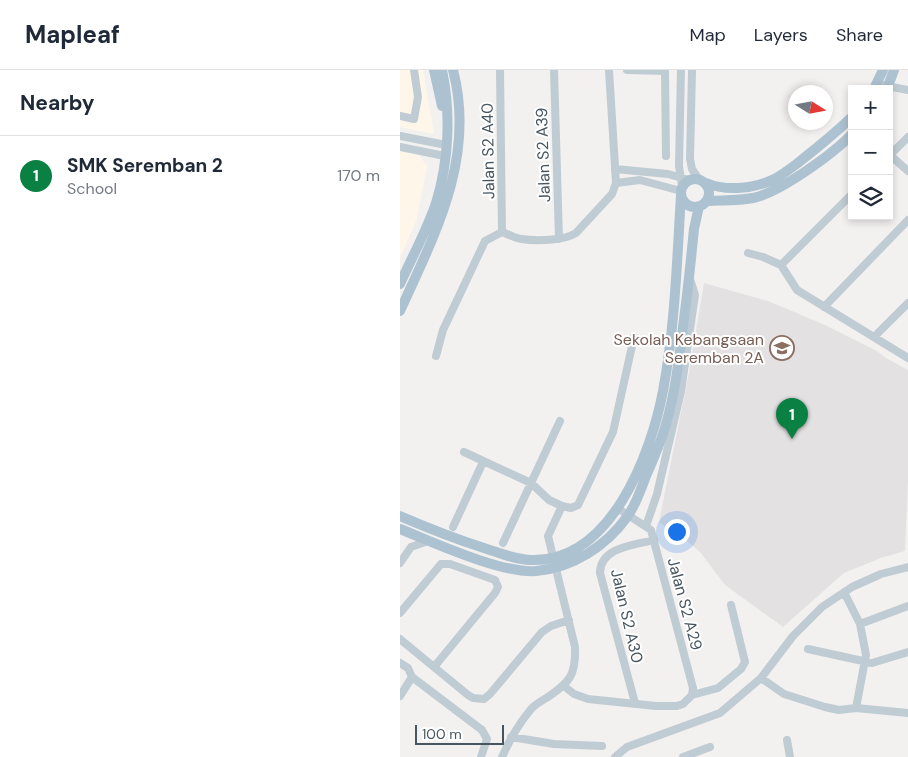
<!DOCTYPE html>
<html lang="en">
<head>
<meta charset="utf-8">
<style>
	body { margin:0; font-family:"DM Sans",sans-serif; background:#f2f2f3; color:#1f2937 }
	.controls { position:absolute; right:15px; top:15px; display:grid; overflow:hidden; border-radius:0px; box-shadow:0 2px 8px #0003 }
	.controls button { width:45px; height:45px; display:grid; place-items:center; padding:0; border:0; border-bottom:1px solid #e0e1e3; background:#fff; color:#1f2937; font:25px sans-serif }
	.compass { position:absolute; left:388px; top:15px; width:45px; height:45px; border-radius:50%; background:#fff; box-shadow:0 2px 8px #0003; rotate:101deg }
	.scale { position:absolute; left:15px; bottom:12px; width:89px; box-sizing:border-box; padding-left:5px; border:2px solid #465560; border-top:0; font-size:14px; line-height:18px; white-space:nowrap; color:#465560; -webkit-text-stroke:4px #fff; paint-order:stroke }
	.you { position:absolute; left:276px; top:461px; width:18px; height:18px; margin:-12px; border:4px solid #fff; border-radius:50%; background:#1a73e8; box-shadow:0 0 0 8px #1a73e833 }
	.badge { display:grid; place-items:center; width:32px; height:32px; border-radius:50%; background:#0b8043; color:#fff; font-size:16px; font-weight:700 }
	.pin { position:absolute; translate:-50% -41px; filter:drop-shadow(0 1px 2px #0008) }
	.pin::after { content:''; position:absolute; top:26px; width:18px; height:15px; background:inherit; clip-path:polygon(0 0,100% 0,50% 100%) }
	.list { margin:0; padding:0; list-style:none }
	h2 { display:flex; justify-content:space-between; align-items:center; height:65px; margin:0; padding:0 20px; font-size:21px }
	h2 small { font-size:16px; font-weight:400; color:#747a83 }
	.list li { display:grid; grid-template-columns:32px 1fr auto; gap:15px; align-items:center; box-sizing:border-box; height:80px; padding:0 20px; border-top:1px solid #e0e1e3 }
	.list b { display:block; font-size:19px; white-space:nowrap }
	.list p { margin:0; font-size:16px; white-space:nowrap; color:#747a83 }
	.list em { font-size:16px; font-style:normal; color:#747a83 }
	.icon { flex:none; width:28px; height:28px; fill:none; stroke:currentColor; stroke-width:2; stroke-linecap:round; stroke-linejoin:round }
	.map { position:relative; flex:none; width:508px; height:687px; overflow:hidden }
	header { display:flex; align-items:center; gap:30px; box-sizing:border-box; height:70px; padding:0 25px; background:#fff; border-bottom:1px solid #e0e1e3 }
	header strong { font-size:24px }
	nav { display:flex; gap:28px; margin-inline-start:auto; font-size:18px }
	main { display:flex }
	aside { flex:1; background:#fff }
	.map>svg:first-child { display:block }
	.commercial { fill:#fef6e9 }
	.education { fill:#e4e1e2 }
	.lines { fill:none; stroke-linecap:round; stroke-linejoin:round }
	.minor { stroke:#bfccd3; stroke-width:8 }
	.major { stroke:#adc2d1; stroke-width:10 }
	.labels { text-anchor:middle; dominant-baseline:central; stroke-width:4; stroke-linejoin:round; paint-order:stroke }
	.street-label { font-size:16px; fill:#465560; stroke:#fff }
	.education-label { font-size:16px; fill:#785e54; stroke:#fff; text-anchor:end }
</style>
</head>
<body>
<header>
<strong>Mapleaf</strong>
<nav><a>Map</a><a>Layers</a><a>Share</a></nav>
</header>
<main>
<aside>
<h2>Nearby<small></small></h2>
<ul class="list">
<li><span class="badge">1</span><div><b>SMK Seremban 2</b><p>School</p></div><em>170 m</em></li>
</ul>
</aside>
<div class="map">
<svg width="508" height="687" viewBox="0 0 508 687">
	<rect width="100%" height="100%" fill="#f3f0f0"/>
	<path class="commercial" d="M0 0H23L34 64 0 57Z
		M0 81 19 85 27 96 17 149 0 188Z"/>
	<path class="education" d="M304 213 368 231 425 255 477 281 486 288 508 300V409L505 481 481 488 444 503 383 557 325 515 300 482 286 470 259 452 289 302Z"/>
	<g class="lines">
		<path class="minor" d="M100 0 102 162
			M154 0 159 169
			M227 0 265 1
			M265 0 266 86
			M281 0 279 96 282 116
			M292 0 290 89 292 99 298 108
			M477 14 508 20
			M0 46 14 49 18 27 14 0
			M0 66 46 75
			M0 77 45 86
			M490 85 508 101
			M489 86 508 67
			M215 99 268 104 289 110
			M216 113 240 110 281 121
			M102 162C108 164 114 168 121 169 135 171 164 171 176 163L212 124 216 113 209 0
			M348 183 363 187 381 195 397 220 508 288
			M381 195 452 124
			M424 237 508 150
			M474 267 508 233
			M36 286 43 260 85 171 102 162
			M64 382 131 413 149 430 162 436
			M217 438 251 460 293 618 292 625
			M246 456 257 424 281 321 295 225 290 209
			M53 457 83 392
			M103 473 160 351
			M0 493 11 477 28 471
			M444 522 460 554 466 585 456 638
			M0 543 41 494H50L95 510 98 517 95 523 34 597
			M460 554 508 536
			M0 569 68 625 73 628 84 629 90 624 142 562 151 556 169 550
			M408 579 472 593 508 582
			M0 593 8 598 12 607 82 660 87 669 81 687
			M361 608 384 624 425 637 439 640 456 638 508 643
			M164 616 174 624 188 629 256 636H277L283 634 292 625
			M292 625 318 618 341 599 345 592 331 535
			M0 626 12 607
			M235 633 200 503C200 477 235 475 254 470
			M111 667 154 674 202 676
			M387 670 390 687
			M102 687C110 669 119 653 132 638 136 634 143 630 148 627 170 612 176 605 175 577L148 466 162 436 171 438 178 435 213 362 234 267
			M215 687 227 677 320 643 361 608 393 566 422 537 452 517 481 504 508 497
			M283 687 310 677"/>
		<path class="major" d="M34 0 42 36
			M474 19 483 0
			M487 19 494 0
			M281 123a14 14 0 1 1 28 0a14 14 0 1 1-28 0Z
			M306 113C325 121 350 119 370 111 380 107 390 99 399 92 417 78 435 63 452 47
			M307 131C322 130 337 131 353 128 379 123 433 84 452 64
			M0 214C12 187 27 160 36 133 49 91 51 43 42 0
			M0 241C35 164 76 88 53 0
			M0 446C28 458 56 469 84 478 100 483 116 490 132 490 211 492 251 384 263 321 275 257 277 190 281 125
			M0 459C33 472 102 504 136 501 173 498 206 476 227 447 236 435 241 419 246 406 252 393 257 380 262 367 275 329 279 288 284 249 288 219 291 189 294 159L299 136"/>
	</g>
	<defs>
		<symbol id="school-ring" viewBox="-11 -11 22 22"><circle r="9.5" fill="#fff" stroke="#8d6e63" stroke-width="1.5"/><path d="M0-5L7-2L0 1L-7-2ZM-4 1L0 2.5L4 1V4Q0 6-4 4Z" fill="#8d6e63"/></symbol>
	</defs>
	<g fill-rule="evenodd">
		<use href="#school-ring" x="368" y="264" width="28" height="28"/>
	</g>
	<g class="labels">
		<g class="street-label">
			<text transform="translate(88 81) rotate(-91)">Jalan S2 A40</text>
			<text transform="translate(143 85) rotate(-92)">Jalan S2 A39</text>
			<text transform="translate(285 534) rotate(75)">Jalan S2 A29</text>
			<text transform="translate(227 546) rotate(77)">Jalan S2 A30</text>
		</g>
		<g class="education-label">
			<text x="364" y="269">Sekolah Kebangsaan<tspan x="364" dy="18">Seremban 2A</tspan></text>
		</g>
	</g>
</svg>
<div class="controls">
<button>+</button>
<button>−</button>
<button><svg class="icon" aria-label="layers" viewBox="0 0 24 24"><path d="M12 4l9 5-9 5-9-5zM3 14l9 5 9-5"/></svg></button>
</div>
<svg class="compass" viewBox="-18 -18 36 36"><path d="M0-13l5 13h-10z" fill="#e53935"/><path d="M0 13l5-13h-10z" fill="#747a83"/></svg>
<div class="scale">100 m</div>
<div class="you"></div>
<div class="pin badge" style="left:392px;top:369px">1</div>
</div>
</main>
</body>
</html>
